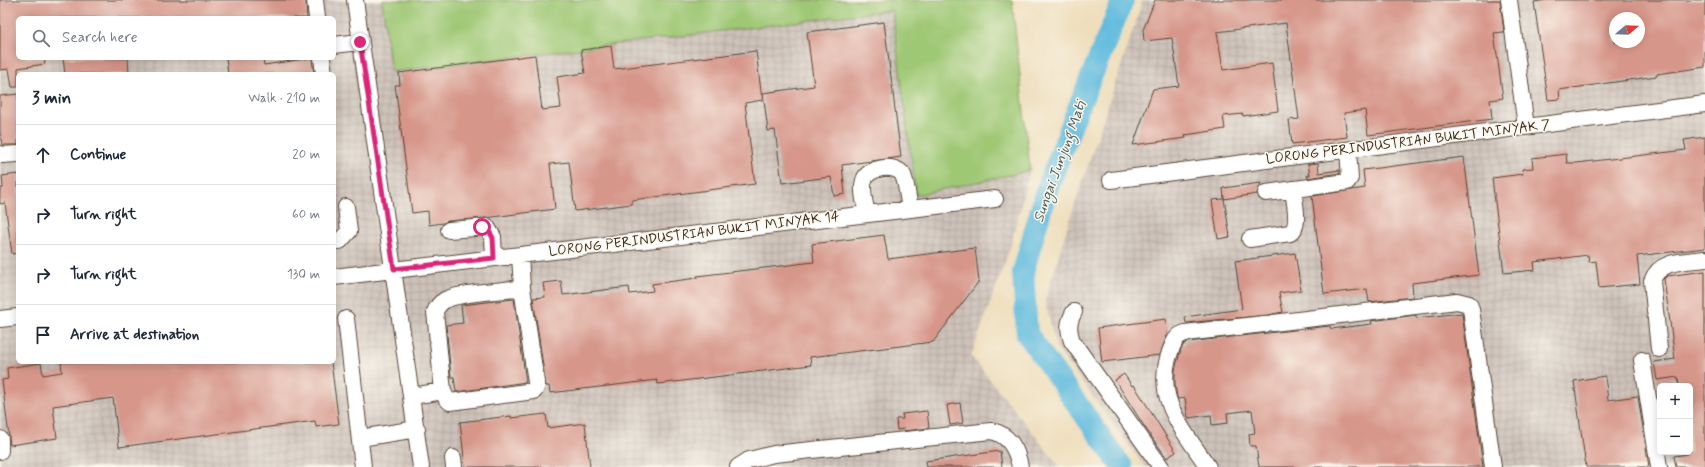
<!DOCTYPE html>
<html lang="en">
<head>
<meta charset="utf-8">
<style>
	body { margin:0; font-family:Mynerve,sans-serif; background:#f6f6f7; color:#1f2937 }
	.controls { position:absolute; right:12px; bottom:12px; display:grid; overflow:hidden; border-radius:6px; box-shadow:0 2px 10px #0003 }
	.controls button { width:36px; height:36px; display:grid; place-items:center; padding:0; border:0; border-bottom:1px solid #e0e1e3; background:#fff; color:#1f2937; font:20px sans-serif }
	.compass { position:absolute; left:1609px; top:12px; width:36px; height:36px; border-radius:50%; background:#fff; box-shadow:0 2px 10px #0003; rotate:71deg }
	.stop { position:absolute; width:12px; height:12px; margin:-9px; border:3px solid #db2777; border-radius:50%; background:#fff }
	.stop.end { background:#db2777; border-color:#fff; box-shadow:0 1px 4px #0008 }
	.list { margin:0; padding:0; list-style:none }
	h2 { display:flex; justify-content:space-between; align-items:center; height:52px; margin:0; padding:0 16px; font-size:17px }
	h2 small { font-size:13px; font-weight:400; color:#747a83 }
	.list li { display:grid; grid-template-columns:26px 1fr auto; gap:12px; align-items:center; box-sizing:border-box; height:60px; padding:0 16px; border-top:1px solid #e0e1e3 }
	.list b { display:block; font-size:15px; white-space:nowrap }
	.list em { font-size:13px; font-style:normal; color:#747a83 }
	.icon { flex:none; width:22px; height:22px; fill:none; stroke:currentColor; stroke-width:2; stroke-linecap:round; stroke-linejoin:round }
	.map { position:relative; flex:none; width:1705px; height:467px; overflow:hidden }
	.search { position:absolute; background:#fff; box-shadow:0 2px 10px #0003; left:16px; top:16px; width:320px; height:44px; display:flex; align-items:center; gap:10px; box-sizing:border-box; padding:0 14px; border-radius:6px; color:#747a83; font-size:15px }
	.panel { position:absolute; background:#fff; box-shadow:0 2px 10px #0003; left:16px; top:72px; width:320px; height:292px; border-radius:6px }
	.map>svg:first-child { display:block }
	.industrial { fill:url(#industrial-grid); fill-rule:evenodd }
	.grass { fill:#9fc874; stroke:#6d7949 }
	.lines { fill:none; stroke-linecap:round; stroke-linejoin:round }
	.river { stroke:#60bbde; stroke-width:22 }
	.building { fill:#d7968a; fill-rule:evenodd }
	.minor-casing { stroke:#564536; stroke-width:18 }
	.minor { stroke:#fff; stroke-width:16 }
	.route { stroke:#db2777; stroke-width:5 }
	.labels { text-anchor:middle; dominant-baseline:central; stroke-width:3; stroke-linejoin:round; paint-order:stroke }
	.street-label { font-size:14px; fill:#3b2a1e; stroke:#fbf7ec }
	.water-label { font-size:15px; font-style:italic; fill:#485d61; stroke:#fbf7ec }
</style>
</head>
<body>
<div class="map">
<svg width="1705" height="467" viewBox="0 0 1705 467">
	<defs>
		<pattern id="industrial-grid" width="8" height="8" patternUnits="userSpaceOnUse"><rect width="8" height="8" fill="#cdc2b9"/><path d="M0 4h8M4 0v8" fill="none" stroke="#b1a79f"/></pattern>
	</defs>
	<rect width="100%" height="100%" fill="#fbf7ec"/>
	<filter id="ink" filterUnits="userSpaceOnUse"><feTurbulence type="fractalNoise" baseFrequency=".025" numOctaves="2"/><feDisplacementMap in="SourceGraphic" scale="8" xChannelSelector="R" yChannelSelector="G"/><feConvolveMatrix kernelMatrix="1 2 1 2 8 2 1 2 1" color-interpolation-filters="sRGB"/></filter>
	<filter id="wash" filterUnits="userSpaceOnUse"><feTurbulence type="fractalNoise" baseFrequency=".012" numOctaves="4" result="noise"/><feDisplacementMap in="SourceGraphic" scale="16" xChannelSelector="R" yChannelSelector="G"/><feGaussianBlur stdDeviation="0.9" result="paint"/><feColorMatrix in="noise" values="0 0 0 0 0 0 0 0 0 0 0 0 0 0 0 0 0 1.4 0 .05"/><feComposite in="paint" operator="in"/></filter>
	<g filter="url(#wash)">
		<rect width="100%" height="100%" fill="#eedebc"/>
		<path class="industrial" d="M0 0H1012L1030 169 1010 248 971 356 1060 467H0ZM18 18H334V58H18ZM18 74H334V362H18Z
			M1143 0H1705V467H1145L1056 347 1045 301 1065 234ZM1615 18H1639V42H1615ZM1660 386H1690V452H1660Z"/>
		<path class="grass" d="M382 0H1012L1030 169 1019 173 916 195 892 10 391 72Z"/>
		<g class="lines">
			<path class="river" d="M1122 467 1027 334 1023 272 1046 192 1077 111 1123 0"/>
		</g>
		<g id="blocks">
			<path class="building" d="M0 0H306L307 18H18V58H44L45 64 18 68V87H12L9 69 0 70Z
				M1155 0H1500L1504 32 1494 33 1503 98 1490 100 1492 119 1368 135 1365 110 1344 113 1347 137 1292 144 1289 120 1299 119 1286 23 1217 32 1223 70 1272 63 1278 111 1243 116V114L1223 116 1225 129 1185 135 1186 138 1133 145 1153 89 1179 86 1172 38 1144 41 1143 30Z
				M1547 0H1705V67L1657 74V76L1559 90 1560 99 1548 100 1534 2ZM1615 18H1639V42H1615Z
				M884 22 901 157 842 165 845 194 834 196 831 177 782 183 775 130 768 131 763 93 814 86 807 32Z
				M611 46 614 69 756 51 762 100 745 103 755 184 632 200V204L575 211 569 162 550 164 555 209 485 218 448 221 443 223 429 225 428 211 412 213 395 85H400L399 73 535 55 542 110 561 108 557 77 585 73 581 50Z
				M63 58H128L129 74H65Z
				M226 58H263L264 65 312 58 314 74H228Z
				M18 94V145H2L0 132V96Z
				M1705 137V248L1637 256 1640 284 1599 288 1596 261 1589 262 1588 255 1534 262 1535 270 1504 273 1492 178 1523 174 1522 169 1533 168 1532 158 1566 154 1567 163H1577L1686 150 1684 140Z
				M1464 157 1479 275 1412 283 1413 297 1369 302 1367 289 1324 294 1312 196 1365 188 1363 170Z
				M1318 163 1319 173 1340 170V173L1308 178 1307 175H1310L1308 164Z
				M18 174V253L12 254 5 203 0 204V189L3 188 2 176Z
				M1261 183 1257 194 1224 199 1223 188Z
				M1224 199 1230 237 1218 239 1212 200Z
				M884 235 888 259 975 248 979 281 933 342 810 357 811 365 658 384 657 380 550 393 549 386H546L533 298 545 297 543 283 561 281 563 295 629 287 630 294 653 291 652 284 697 278V276L814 262 812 244Z
				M1295 253 1301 290 1279 293 1283 312 1268 315 1186 323 1185 317 1242 309 1235 261Z
				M1705 271V467H1676L1674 456 1688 454V452H1690V386H1679L1678 377 1657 380 1654 362 1675 359 1664 279 1667 276Z
				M514 299 526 382 456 392 454 377H451L446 325 463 323 461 305Z
				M1462 313 1483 467H1259L1256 446H1250L1249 434 1255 433 1252 410 1227 413 1228 423 1212 425 1211 415 1188 418 1185 398 1178 399 1177 397 1175 384V370L1181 349 1184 344 1187 342 1330 326 1331 329 1372 324 1371 321 1416 315V318Z
				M1166 319 1167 335 1160 355 1102 362 1098 328Z
				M61 362H331L339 424 316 427 315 421 119 447 113 398 53 406 57 438 10 445 2 380 8 379 7 368 41 363 43 375 62 372Z
				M1124 374 1132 386 1134 385 1176 452 1167 458 1146 429 1115 380Z
				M1605 376 1608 400 1638 396 1649 467H1586L1574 381Z
				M960 403 963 423 950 425 947 405Z
				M927 411 929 428 904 431V429L897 430 896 419H903L902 414Z
				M546 414 548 428 585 423 590 467H465L460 422 511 416V418Z
				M1000 451 1002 467H927L926 461Z"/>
		</g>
	</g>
	<g filter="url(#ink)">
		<use href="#blocks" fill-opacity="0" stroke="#564536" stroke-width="1"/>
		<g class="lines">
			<defs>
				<path id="minor" d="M315 0 317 18
					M355 0 421 467
					M1509 0 1526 127
					M334 45 360 42
					M322 58 324 74
					M0 154 1 155 18 154
					M1111 180 1705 104
					M1266 193 1347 182 1350 178 1348 150
					M867 214C865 204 861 190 864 180 868 167 896 163 903 175 907 185 908 199 910 209
					M449 230 487 227 493 237 494 258
					M1250 239 1290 233C1301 227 1294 201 1293 189
					M334 241H340L349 231 346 207
					M334 277 995 199
					M1074 312C1068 323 1068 329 1072 341L1161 467
					M0 319 18 317
					M346 319 363 467
					M1273 323 1457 301 1469 304 1471 309 1493 467
					M1659 349 1652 281C1660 259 1686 262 1705 259
					M1642 360 1659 467
					M443 391 446 398 450 402 534 391 536 388V382L522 288
					M412 396 443 391 435 312C437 306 440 303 445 300 460 292 504 291 522 288L520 255
					M360 438 417 429
					M0 439V451
					M453 458 454 467
					M738 467 749 460 774 454 991 431C1009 434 1017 450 1020 467
					M1208 467C1184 430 1153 399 1170 352 1174 343 1175 336 1185 333L1264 324"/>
			</defs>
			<use href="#minor" class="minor-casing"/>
			<use href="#minor" class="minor"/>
		</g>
	</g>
	<g class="lines" filter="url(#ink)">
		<path class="route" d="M360 42 394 269 494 258 493 238 487 227H482"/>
	</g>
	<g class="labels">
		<g class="street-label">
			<text transform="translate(1408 142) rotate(-7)">LORONG PERINDUSTRIAN BUKIT MINYAK 7</text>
			<text transform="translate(694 234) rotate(-7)">LORONG PERINDUSTRIAN BUKIT MINYAK 14</text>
		</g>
		<g class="water-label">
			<text transform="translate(1060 162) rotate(-70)">Sungai Junjung Mati</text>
		</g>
	</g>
</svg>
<div class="controls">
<button>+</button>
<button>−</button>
</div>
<svg class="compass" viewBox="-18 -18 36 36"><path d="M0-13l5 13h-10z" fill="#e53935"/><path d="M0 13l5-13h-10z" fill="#747a83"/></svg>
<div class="stop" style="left:482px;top:227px"></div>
<div class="stop end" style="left:360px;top:42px"></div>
<div class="search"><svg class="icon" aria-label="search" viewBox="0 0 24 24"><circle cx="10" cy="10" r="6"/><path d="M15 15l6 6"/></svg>Search here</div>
<section class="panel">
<h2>3 min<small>Walk · 210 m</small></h2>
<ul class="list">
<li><svg class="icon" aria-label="ahead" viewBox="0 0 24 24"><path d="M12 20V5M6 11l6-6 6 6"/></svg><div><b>Continue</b></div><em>20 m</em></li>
<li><svg class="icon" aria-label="right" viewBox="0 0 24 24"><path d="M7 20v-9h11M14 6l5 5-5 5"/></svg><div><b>Turn right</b></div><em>60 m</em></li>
<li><svg class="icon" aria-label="right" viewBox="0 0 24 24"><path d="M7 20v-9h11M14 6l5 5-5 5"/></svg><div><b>Turn right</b></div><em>130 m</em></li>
<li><svg class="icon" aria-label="arrive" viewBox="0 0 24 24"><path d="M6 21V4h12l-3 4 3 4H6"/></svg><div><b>Arrive at destination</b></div></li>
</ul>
</section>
</div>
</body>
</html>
